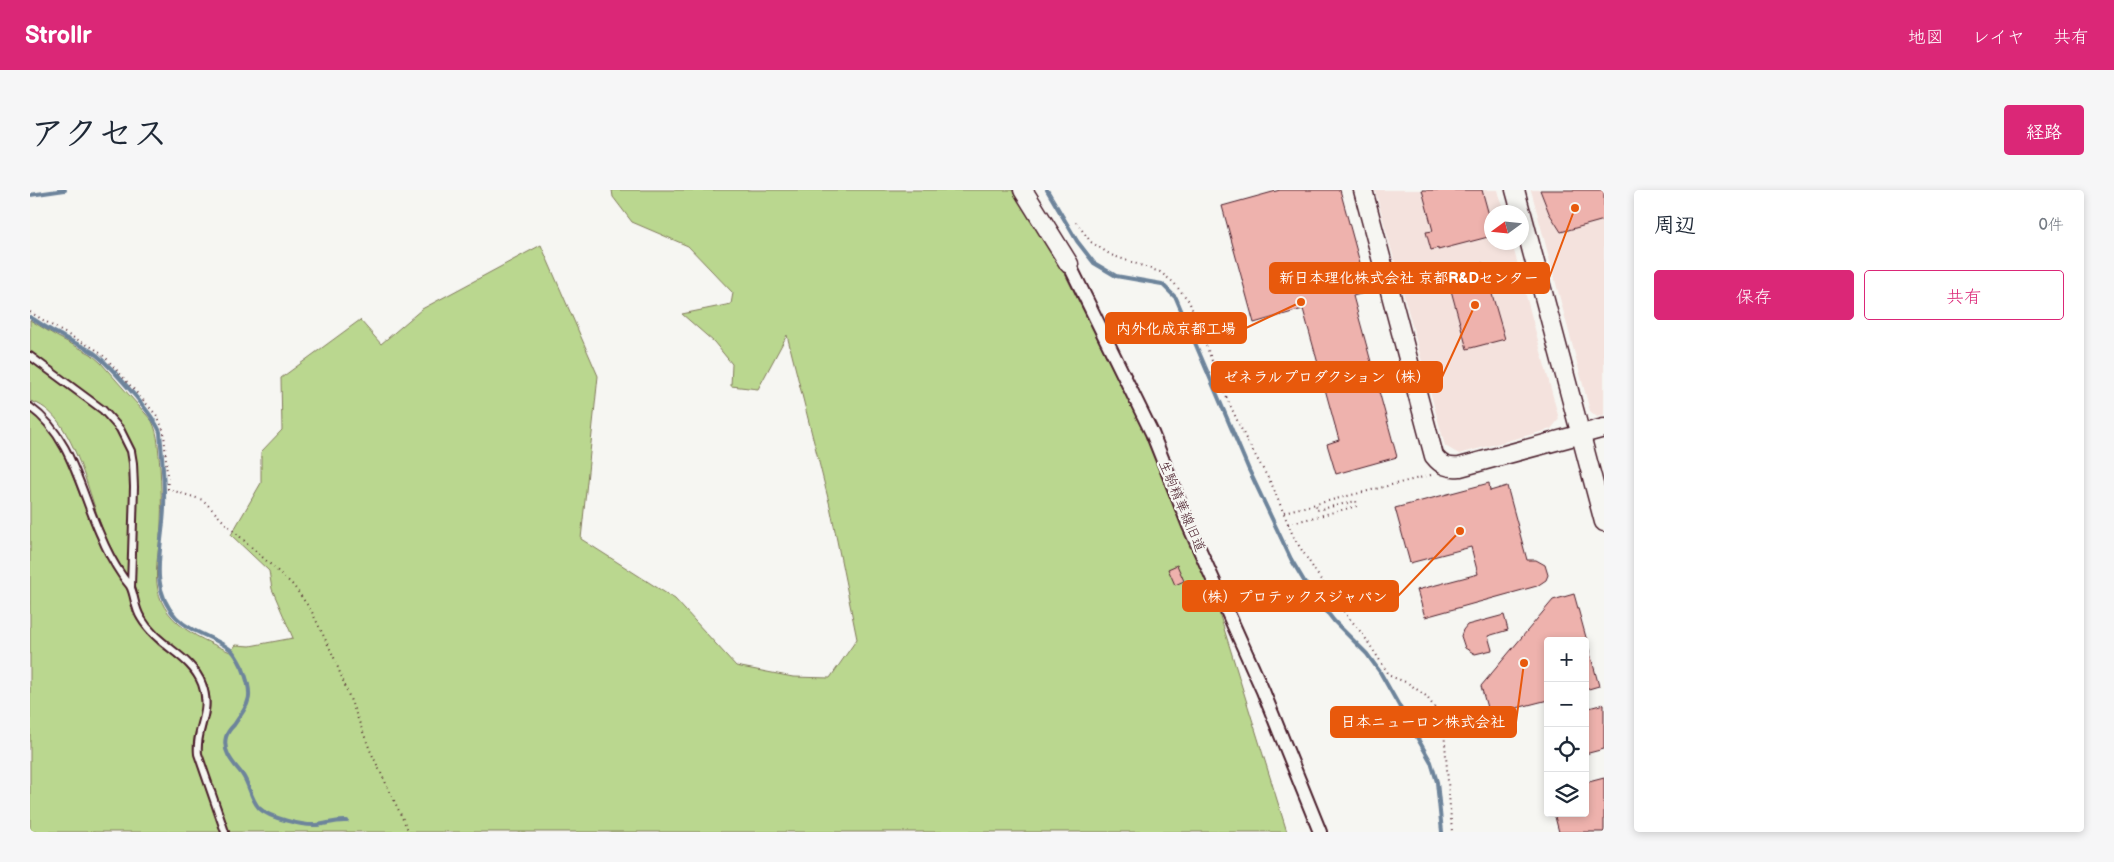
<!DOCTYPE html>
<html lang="ja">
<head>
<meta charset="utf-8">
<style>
	body { margin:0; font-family:"Balsamiq Sans","Klee One",sans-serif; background:#f6f6f7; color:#1f2937 }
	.controls { position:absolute; right:15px; bottom:15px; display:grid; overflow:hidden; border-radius:5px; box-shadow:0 2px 8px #0003 }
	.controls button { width:45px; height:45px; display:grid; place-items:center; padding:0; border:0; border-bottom:1px solid #e0e1e3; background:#fff; color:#1f2937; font:25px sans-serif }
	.compass { position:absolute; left:1454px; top:15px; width:45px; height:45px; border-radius:50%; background:#fff; box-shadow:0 2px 8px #0003; rotate:255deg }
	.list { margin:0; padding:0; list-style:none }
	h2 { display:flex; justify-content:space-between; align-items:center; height:65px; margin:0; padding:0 20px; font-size:21px }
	h2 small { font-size:16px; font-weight:400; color:#747a83 }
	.actions { display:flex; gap:10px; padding:15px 20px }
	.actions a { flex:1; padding:11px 0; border:1px solid #db2777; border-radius:5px; text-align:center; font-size:18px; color:#db2777 }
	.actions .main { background:#db2777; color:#fff }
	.icon { flex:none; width:28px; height:28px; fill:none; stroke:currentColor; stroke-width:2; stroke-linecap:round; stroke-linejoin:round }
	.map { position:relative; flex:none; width:1574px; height:642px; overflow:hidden; border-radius:5px }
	header { display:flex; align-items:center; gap:30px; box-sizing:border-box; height:70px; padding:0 25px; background:#db2777; color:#fff }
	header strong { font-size:24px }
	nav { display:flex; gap:28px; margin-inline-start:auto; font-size:18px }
	.intro { display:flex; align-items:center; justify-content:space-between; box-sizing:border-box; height:120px; padding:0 30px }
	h1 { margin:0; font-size:35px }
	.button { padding:12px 22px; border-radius:5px; background:#db2777; color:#fff; font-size:18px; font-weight:700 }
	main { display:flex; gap:30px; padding:0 30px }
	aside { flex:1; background:#fff; border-radius:5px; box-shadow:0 2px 8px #0003 }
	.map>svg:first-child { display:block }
	.built { fill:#f4e2dd }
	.green { fill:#bad78f; stroke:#827b5d }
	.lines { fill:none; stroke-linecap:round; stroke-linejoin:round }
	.stream { stroke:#6d849b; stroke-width:4 }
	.building { fill:#eeb2ad; stroke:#4a1f2b }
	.lane-casing { stroke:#4a1f2b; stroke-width:10 }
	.street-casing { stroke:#4a1f2b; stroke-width:16 }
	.secondary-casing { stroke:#4a1f2b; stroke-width:21 }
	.path { stroke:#4a1f2b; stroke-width:2; stroke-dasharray:1 4; stroke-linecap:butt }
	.lane { stroke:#f6f6f2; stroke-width:6 }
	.street { stroke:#f6f6f2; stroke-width:12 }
	.secondary { stroke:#f6f6f2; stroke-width:18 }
	.labels { text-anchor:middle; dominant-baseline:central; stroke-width:4.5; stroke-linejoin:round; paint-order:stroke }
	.street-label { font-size:14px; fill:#4a1f2b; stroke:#f6f6f2 }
	.leader { fill:none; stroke:#e8590c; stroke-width:2 }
	.callout-dot { fill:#e8590c; stroke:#f6f6f2; stroke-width:2 }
	.callout { fill:#e8590c; stroke:#e8590c; stroke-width:2 }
	.callout-label { font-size:15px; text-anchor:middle; font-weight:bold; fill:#fff }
</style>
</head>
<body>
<header>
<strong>Strollr</strong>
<nav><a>地図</a><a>レイヤ</a><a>共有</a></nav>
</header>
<div class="intro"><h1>アクセス</h1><a class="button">経路</a></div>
<main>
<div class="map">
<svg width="1574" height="642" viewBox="0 0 1574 642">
	<rect width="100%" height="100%" fill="#f6f6f2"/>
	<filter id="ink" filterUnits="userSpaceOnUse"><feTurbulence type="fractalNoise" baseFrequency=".02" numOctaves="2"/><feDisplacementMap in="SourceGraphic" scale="10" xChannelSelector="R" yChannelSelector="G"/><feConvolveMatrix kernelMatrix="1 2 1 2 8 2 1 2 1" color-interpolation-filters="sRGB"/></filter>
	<g filter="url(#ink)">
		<path class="built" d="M1345 0H1468L1474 22H1462V52L1482 53 1529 229 1521 239 1429 264 1415 256Z
			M1501 0H1574V225L1567 227 1560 221Z"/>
		<path class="green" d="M582 0H982L1025 64 1164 342 1257 642H199L172 564C170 537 188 523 176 493 166 467 141 460 124 440 116 430 109 419 107 406 106 403 106 398 105 395 102 391 98 387 95 383 87 370 80 357 74 343 58 306 44 222 0 211V130L28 147 61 164 71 173 122 231C129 245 128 261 130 276 131 295 132 314 131 334 129 371 115 405 149 434 163 446 183 454 200 462L206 455 220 456 263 448 242 399 239 381 201 345 231 293V262L252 240 251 188 330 130 351 154 392 119 511 55 568 186 551 349 645 409 706 476 763 487 800 488 827 449 800 316 757 145 728 199 701 196 702 174 684 152 652 124 701 114 703 103 658 56 602 32 583 7Z
			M0 221 16 234 31 257 66 346 78 369 97 399 107 428 128 455 155 475 169 495 173 519 164 550 165 565 191 642H0Z"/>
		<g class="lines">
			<path class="stream" d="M1017 0 1047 51 1064 73 1086 86 1132 94 1146 108 1219 280 1261 369 1277 396 1304 431 1337 464 1350 482 1401 572 1407 592 1412 642
				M0 5 35 0
				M0 127C10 133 19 140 30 145 41 152 54 156 64 163 79 174 124 225 130 242 132 268 135 293 134 318 133 356 117 396 146 427 162 444 186 447 201 460 206 464 210 473 213 479 224 507 220 512 204 535 201 538 197 543 196 547 192 562 204 574 212 584 220 595 220 608 229 618 239 628 273 636 287 635 297 634 306 630 317 631"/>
		</g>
		<path class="building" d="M1250 0H1310L1338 102 1323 106 1367 267 1306 284 1297 254 1309 250 1273 119 1224 133 1192 16Z
			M1392 0H1452L1462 36V46L1408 60V58L1401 60 1396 42 1403 41Z
			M1510 0H1574V30L1531 42 1519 23Z
			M1453 73 1475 149 1437 159 1416 82Z
			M1459 293 1460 301 1477 296 1497 370H1506L1515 375 1518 385 1516 390 1507 396 1395 427 1387 400 1448 384 1441 357 1380 373 1365 318Z
			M1147 375 1154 391 1145 395 1138 379Z
			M1544 404 1557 451H1518V510L1459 525 1451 496 1523 410Z
			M1474 425 1478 440 1458 446 1462 460 1445 464 1435 458 1431 446 1433 440 1437 435Z
			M1555 456H1558L1569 496 1555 500Z
			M1574 514V559L1555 564V519Z
			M1574 588V642H1529L1524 623H1555V593Z"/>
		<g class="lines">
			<defs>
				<path id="lane" d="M0 166 73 220 90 239 101 261 103 273 104 297 101 397
					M0 217C41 246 50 300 70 344 76 359 84 374 93 387 95 390 98 393 100 396 105 405 104 417 111 428 128 457 161 465 172 494 183 523 165 538 168 564L195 642"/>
				<path id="street" d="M1039 74 1122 243 1159 336 1233 501 1290 642"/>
				<path id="secondary" d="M993 0 1039 74
					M1333 0 1404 266C1412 276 1418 278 1430 277L1574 238
					M1485 0 1491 22
					M1492 24 1574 332"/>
			</defs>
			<use href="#lane" class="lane-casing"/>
			<use href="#street" class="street-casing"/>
			<use href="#secondary" class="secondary-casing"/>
			<path class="path" d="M1046 32 1061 52 1081 65 1130 82 1143 92 1159 111 1194 202 1215 247 1242 295 1264 348 1302 407 1334 446 1360 486 1378 493 1396 506 1409 523 1414 541 1422 642
				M0 122 31 141 65 159 76 168 128 227 134 242 138 299 173 310 196 334 263 395 281 420 303 465 340 560 379 642
				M1254 322 1286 314
				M1258 334 1327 316 1326 311 1287 320 1286 314 1401 285"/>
			<use href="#lane" class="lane"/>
			<use href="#street" class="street"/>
			<use href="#secondary" class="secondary"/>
		</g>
	</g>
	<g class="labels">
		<g class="street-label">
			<text transform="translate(1152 316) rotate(67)">生駒精華線旧道</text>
		</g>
	</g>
	<path class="leader" d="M1545 18L1519 88M1271 112L1216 138M1445 115L1412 187M1430 341L1368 406M1494 473L1486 532"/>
	<g class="callout-dot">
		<circle cx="1545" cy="18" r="5"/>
		<circle cx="1271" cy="112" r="5"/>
		<circle cx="1445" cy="115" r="5"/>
		<circle cx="1430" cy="341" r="5"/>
		<circle cx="1494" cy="473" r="5"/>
	</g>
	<g class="callout">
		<rect x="1240" y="73" width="279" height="30" rx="5"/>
		<rect x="1076" y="123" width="140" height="30" rx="5"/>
		<rect x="1182" y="172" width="230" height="30" rx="5"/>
		<rect x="1153" y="391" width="215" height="30" rx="5"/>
		<rect x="1301" y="517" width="185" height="30" rx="5"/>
	</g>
	<g class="callout-label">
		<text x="1379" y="93">新日本理化株式会社 京都R&amp;Dセンター</text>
		<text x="1146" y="144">内外化成京都工場</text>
		<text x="1297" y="192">ゼネラルプロダクション（株）</text>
		<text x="1260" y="412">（株）プロテックスジャパン</text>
		<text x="1393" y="537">日本ニューロン株式会社</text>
	</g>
</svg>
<div class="controls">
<button>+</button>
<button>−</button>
<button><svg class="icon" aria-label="locate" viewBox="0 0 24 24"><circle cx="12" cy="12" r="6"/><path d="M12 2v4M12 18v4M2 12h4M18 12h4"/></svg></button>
<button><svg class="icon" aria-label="layers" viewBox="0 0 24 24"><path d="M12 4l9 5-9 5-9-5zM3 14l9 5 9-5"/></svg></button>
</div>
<svg class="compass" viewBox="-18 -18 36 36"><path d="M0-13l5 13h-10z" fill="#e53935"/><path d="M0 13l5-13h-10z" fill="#747a83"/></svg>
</div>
<aside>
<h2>周辺<small>0件</small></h2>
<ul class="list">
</ul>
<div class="actions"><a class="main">保存</a><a>共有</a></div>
</aside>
</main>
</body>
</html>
